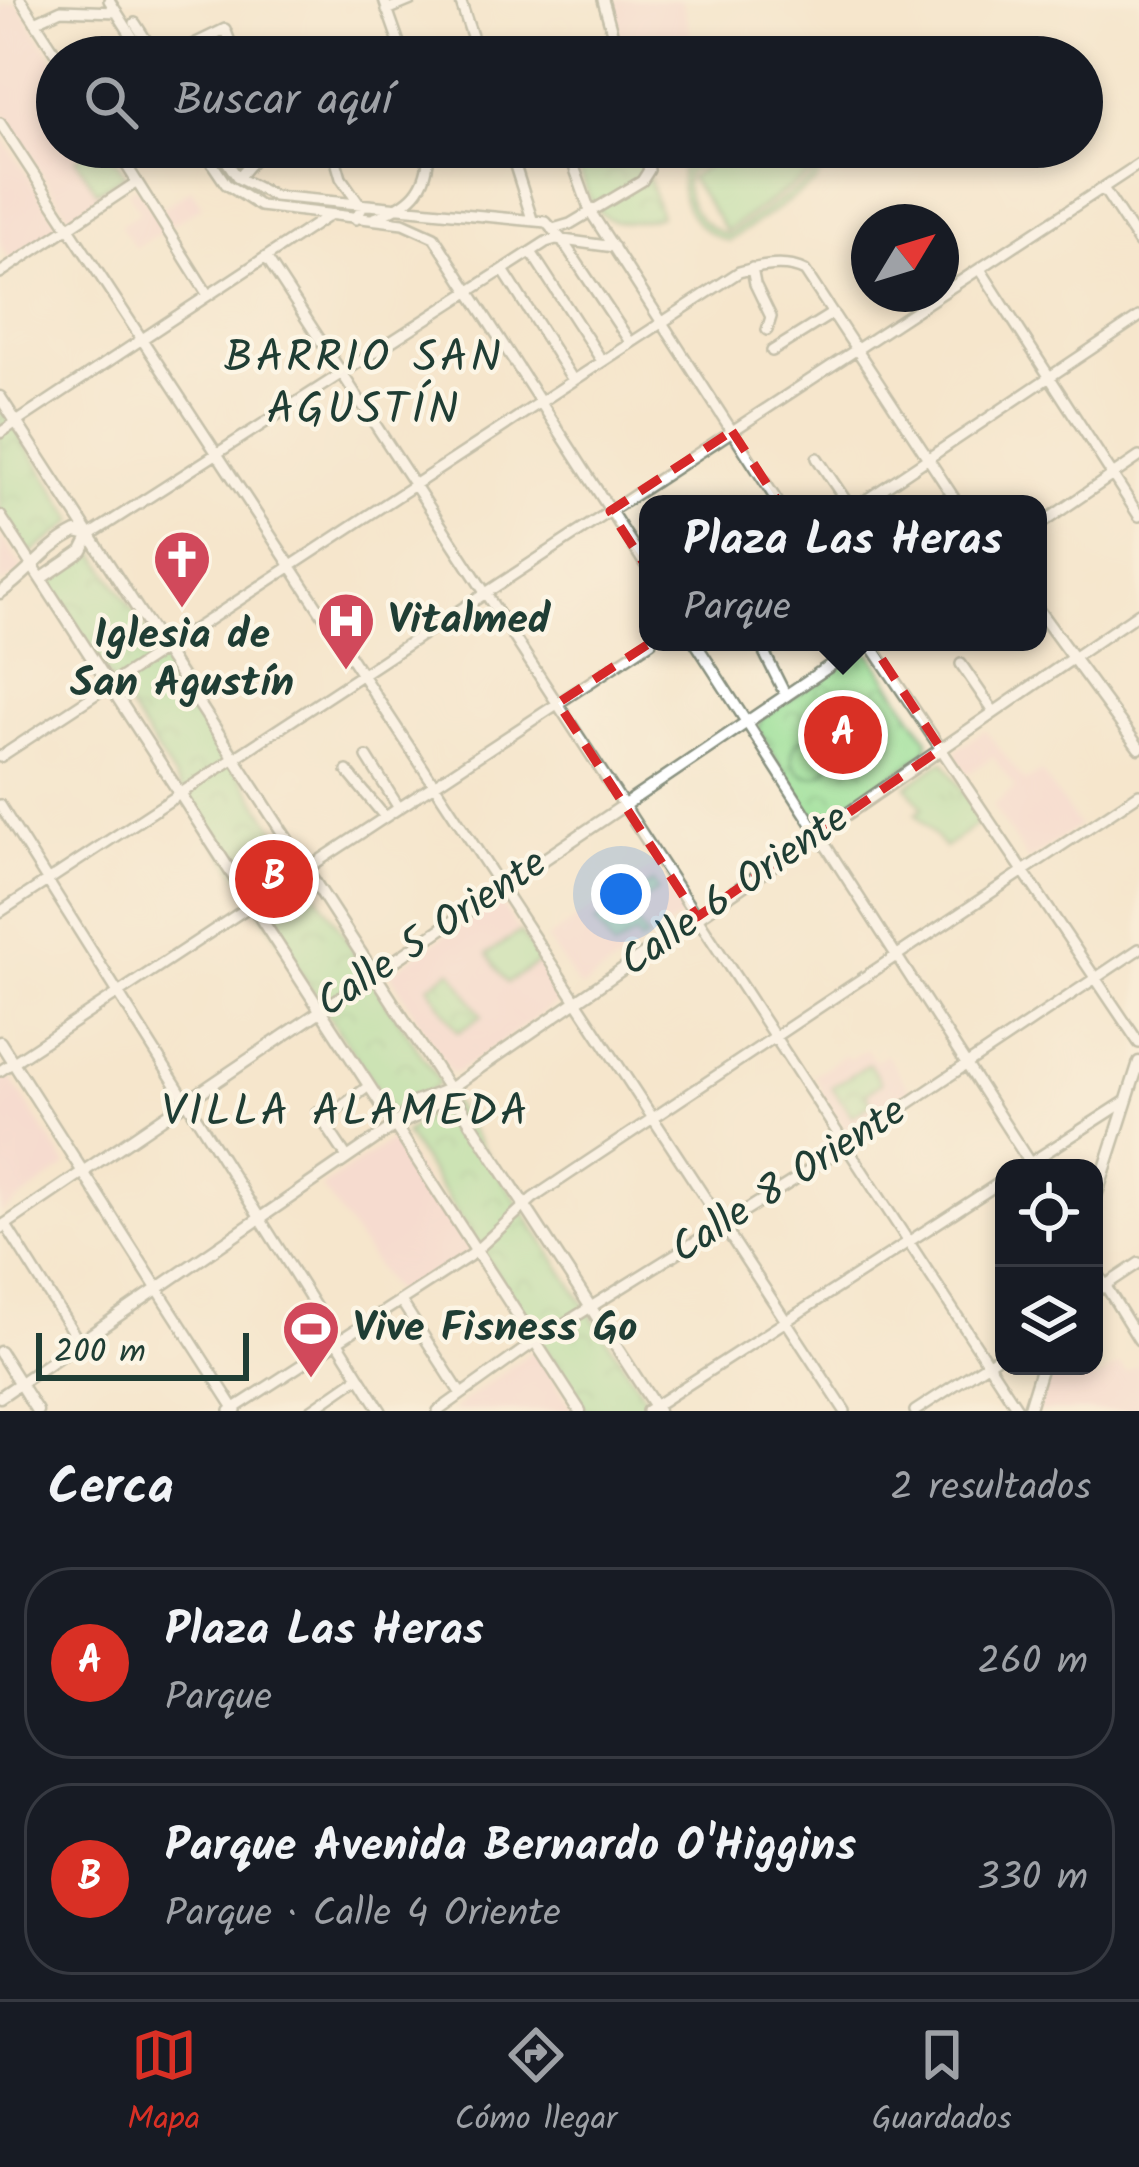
<!DOCTYPE html>
<html lang="es">
<head>
<meta charset="utf-8">
<style>
	body { margin:0; font-family:Kalam,sans-serif; background:#242831; color:#f1f3f6 }
	.controls { position:absolute; right:36px; bottom:36px; display:grid; overflow:hidden; border-radius:24px; box-shadow:0 6px 18px #0003 }
	.controls button { width:108px; height:108px; display:grid; place-items:center; padding:0; border:0; border-bottom:3px solid #363941; background:#171b24; color:#f1f3f6; font:60px sans-serif }
	.compass { position:absolute; left:851px; top:204px; width:108px; height:108px; border-radius:50%; background:#171b24; box-shadow:0 6px 18px #0003; rotate:52deg }
	.scale { position:absolute; left:36px; bottom:30px; width:213px; box-sizing:border-box; padding-left:12px; border:6px solid #1f3d34; border-top:0; font-size:33px; line-height:42px; white-space:nowrap; color:#1f3d34; -webkit-text-stroke:9px #fcf5e5; paint-order:stroke }
	.you { position:absolute; left:621px; top:894px; width:42px; height:42px; margin:-30px; border:9px solid #fff; border-radius:50%; background:#1a73e8; box-shadow:0 0 0 18px #1a73e833 }
	.badge { display:grid; place-items:center; width:78px; height:78px; border-radius:50%; background:#d93025; color:#fff; font-size:39px; font-weight:700 }
	.pin { position:absolute; translate:-50% -50%; border:6px solid #fff; box-shadow:0 3px 12px #0006 }
	.popup { position:absolute; left:639px; top:495px; width:408px; height:156px; box-sizing:border-box; display:grid; place-content:center; border-radius:24px; background:#171b24; filter:drop-shadow(0 3px 9px #0005); font-size:39px; white-space:nowrap; color:#9ea1a6 }
	.popup b { font-size:45px; color:#f1f3f6 }
	.popup::after { content:''; position:absolute; left:50%; top:100%; margin-left:-24px; border:24px solid transparent; border-top-color:#171b24 }
	.list { margin:0; padding:0; list-style:none }
	h2 { display:flex; justify-content:space-between; align-items:center; height:156px; margin:0; padding:0 48px; font-size:51px }
	h2 small { font-size:39px; font-weight:400; color:#9ea1a6 }
	.list li { display:grid; grid-template-columns:78px 1fr auto; gap:36px; align-items:center; box-sizing:border-box; height:192px; margin:0 24px 24px; padding:0 24px; border:3px solid #363941; border-radius:48px }
	.list b { display:block; font-size:45px; white-space:nowrap }
	.list p { margin:0; font-size:39px; white-space:nowrap; color:#9ea1a6 }
	.list em { font-size:39px; font-style:normal; color:#9ea1a6 }
	.icon { flex:none; width:66px; height:66px; fill:none; stroke:currentColor; stroke-width:2; stroke-linecap:round; stroke-linejoin:round }
	.map { position:relative; flex:none; width:1139px; height:1411px; overflow:hidden }
	.search { position:absolute; background:#171b24; box-shadow:0 6px 18px #0003; left:36px; right:36px; top:36px; height:132px; display:flex; align-items:center; gap:30px; box-sizing:border-box; padding:0 42px; border-radius:66px; color:#9ea1a6; font-size:45px }
	.sheet { height:588px; background:#171b24 }
	nav { display:flex; justify-content:space-around; align-items:center; box-sizing:border-box; height:168px; border-top:3px solid #363941; background:#171b24; font-size:33px; color:#9ea1a6 }
	nav a { display:grid; justify-items:center; gap:6px }
	nav .on { color:#d93025 }
	.map>svg:first-child { display:block }
	.built { fill:#f7cfd2 }
	.grass { fill:url(#grass-tufts); stroke:#5c8e66; stroke-width:3 }
	.park { fill:url(#park-crowns); stroke:#5c8e66; stroke-width:3 }
	.pitch { fill:#9adf97; stroke:#5c8e66; stroke-width:3 }
	.lines { fill:none; stroke-linecap:round; stroke-linejoin:round }
	.minor-casing { stroke:#8a9280; stroke-width:14 }
	.major-casing { stroke:#8a9280; stroke-width:15 }
	.minor { stroke:#fff; stroke-width:9 }
	.major { stroke:#fff; stroke-width:10 }
	.marked { fill:none; stroke:#d62828; stroke-width:9; stroke-dasharray:24 15; stroke-linejoin:round }
	.labels { text-anchor:middle; dominant-baseline:central; stroke-width:9; stroke-linejoin:round; paint-order:stroke }
	.poi-label { font-size:42px; font-weight:bold; fill:#1f3d34; stroke:#fcf5e5; text-anchor:start }
	.street-label { font-size:42px; fill:#1f3d34; stroke:#fcf5e5 }
	.neighbourhood-label { font-size:45px; letter-spacing:3px; fill:#1f3d34; stroke:#fcf5e5 }
</style>
</head>
<body>
<div class="map">
<svg width="1139" height="1411" viewBox="0 0 1139 1411">
	<defs>
		<pattern id="grass-tufts" width="24" height="20" patternUnits="userSpaceOnUse" patternTransform="scale(3)"><rect width="24" height="20" fill="#9adf97"/><path d="M3 7l-1-3M5 7V3M7 7l1-3M15 17l-1-3M17 17v-4M19 17l1-3" fill="none" stroke="#84c083"/></pattern>
		<pattern id="park-crowns" width="20" height="18" patternUnits="userSpaceOnUse" patternTransform="scale(3)"><rect width="20" height="18" fill="#9adf97"/><path d="M2 6a3 3 0 1 1 6 0M12 15a3 3 0 1 1 6 0" fill="none" stroke="#84c083"/></pattern>
	</defs>
	<rect width="100%" height="100%" fill="#fcf5e5"/>
	<filter id="ink" filterUnits="userSpaceOnUse"><feTurbulence type="fractalNoise" baseFrequency=".00833" numOctaves="2"/><feDisplacementMap in="SourceGraphic" scale="24" xChannelSelector="R" yChannelSelector="G"/><feConvolveMatrix kernelMatrix="1 2 1 2 8 2 1 2 1" color-interpolation-filters="sRGB"/></filter>
	<filter id="wash" filterUnits="userSpaceOnUse"><feTurbulence type="fractalNoise" baseFrequency=".004" numOctaves="4" result="noise"/><feDisplacementMap in="SourceGraphic" scale="48" xChannelSelector="R" yChannelSelector="G"/><feGaussianBlur stdDeviation="2.7" result="paint"/><feColorMatrix in="noise" values="0 0 0 0 0 0 0 0 0 0 0 0 0 0 0 0 0 1.4 0 .05"/><feComposite in="paint" operator="in"/></filter>
	<g filter="url(#wash)">
		<rect width="100%" height="100%" fill="#f5e6cc"/>
		<path class="built" d="M610 0H682L696 57H625Z
			M18 3 57 66V147H109L129 178 69 217 0 109V6Z
			M0 133 62 228 10 262 0 245Z
			M136 186 165 229 135 248 120 225 140 212 128 192Z
			M191 189 202 206 170 226 160 210Z
			M0 534 22 567V571L0 585Z
			M985 730 1025 782 1041 772 1079 826 1028 861 993 806 1015 788 993 757 967 774 956 757 957 749Z
			M655 866 684 915 583 987 579 986 547 939Z
			M498 899 563 999 456 1073 450 1072 390 973Z
			M866 1049 875 1061 886 1054 912 1092 849 1135 820 1092 823 1089 814 1076 845 1055 849 1060Z
			M8 1074 67 1166 0 1214V1079Z
			M395 1137 471 1251 398 1298 322 1187Z
			M536 1348 572 1411H451Z
			M1120 1364 1126 1373 1139 1364V1411H1037L1050 1366H1071L1095 1380Z"/>
		<path class="grass" d="M943 761 982 820 945 848 916 814 923 808 907 786Z"/>
		<path class="park" d="M94 147H106L125 175 97 192 76 159Z
			M572 147H640L660 216C593 237 590 202 572 147Z
			M0 404 75 521 33 552 26 550 0 510Z
			M93 549 440 1083 398 1114 392 1113 49 585V578Z
			M862 652 871 654 928 740 927 752 823 822 813 819 758 730 761 718Z
			M653 882 658 890 621 916 630 913 647 938 640 942 635 935 614 949 595 922Z
			M452 970 482 1016 458 1032 429 986Z
			M869 1064 881 1083 866 1093 872 1103 852 1116 832 1087Z
			M450 1099 647 1400 639 1411H585L405 1133Z"/>
		<path class="pitch" d="M716 147H727L686 174C684 204 699 226 728 235L812 179 813 147H819C822 159 821 170 817 182L729 241C695 231 678 206 681 170Z
			M735 147H796L813 172 726 231 690 178Z
			M792 756a20 20 0 1 1 40 0a20 20 0 1 1-40 0Z
			M520 932 540 961 507 983 487 954Z"/>
	</g>
	<g filter="url(#ink)">
		<g class="lines">
			<defs>
				<path id="minor" d="M21 0 58 57
					M109 0 145 57
					M384 0 404 57
					M460 0 479 57
					M603 0 619 57
					M387 10 411 0
					M35 22 61 10 117 12
					M135 23 157 57
					M167 57 225 29 236 57
					M373 57 402 50
					M0 123 845 1411
					M115 147 208 295
					M201 147 226 184 260 206 403 223 434 237 648 569
					M217 147 238 178 274 196 546 222 562 240 630 342
					M332 147 341 178 362 208 356 219
					M509 147 532 219
					M567 147 590 211 779 504
					M238 178 264 147
					M1103 188 1139 243
					M372 219C410 205 429 190 429 147
					M553 229 570 224 642 181 649 170 643 147
					M531 252 602 361
					M266 257 1019 1411
					M752 268 755 284 771 317 767 330
					M980 269 1139 516
					M503 270 573 380
					M0 273 137 182
					M772 351 833 313
					M0 433 328 216
					M817 458 848 504
					M860 504 1139 317
					M1038 526 1139 457
					M90 535 546 242 556 239 614 247
					M695 642 1033 1168
					M765 642 763 650 786 696
					M833 642 843 657
					M869 642 1139 1043
					M1073 658 1139 613
					M961 664 994 712
					M0 757 739 272C761 266 785 261 805 271L958 504
					M367 757 399 808
					M347 771 385 817
					M0 805 381 1411
					M0 912 1139 164
					M0 1071 651 642
					M317 1112 347 1157
					M323 1120 369 1086
					M1022 1168 1126 1101
					M5 1224 79 1342
					M1094 1267 1139 1340
					M157 1288 236 1411
					M1094 1293 1139 1263
					M401 1301 461 1394
					M230 1411 471 1255 533 1198 1139 794
					M310 1411 359 1377
					M438 1411 533 1343 791 1182 1139 949
					M647 1411 1004 1180
					M915 1411 1004 1353"/>
				<path id="major" d="M0 397 658 1411
					M0 516 580 1411
					M41 579 82 551 90 535
					M0 593C29 574 44 548 76 532L90 535
					M1038 610 1139 748
					M0 1042 157 1288
					M395 1125 416 1102 449 1089
					M1094 1203 1139 1062
					M0 1228 865 642
					M0 1352 37 1411
					M0 1397 391 1128 425 1112 449 1089 1073 658
					M1028 1411 1042 1366"/>
			</defs>
			<use href="#minor" class="minor-casing"/>
			<use href="#major" class="major-casing"/>
			<use href="#minor" class="minor"/>
			<use href="#major" class="major"/>
		</g>
	</g>
	<path d="M0 0H1139V1411H0ZM732 431 941 749 697 917 558 703 682 622 610 511Z" fill="#f5e6cc" fill-opacity=".55" fill-rule="evenodd"/>
	<path class="marked" d="M732 431 941 749 697 917 558 703 682 622 610 511Z"/>
	<defs>
		<symbol id="church-pin" viewBox="-11 -11 22 30"><path d="M0 17L-7.5 6A9.5 9.5 0 1 1 7.5 6Z" fill="#d1495b" stroke="#fcf5e5"/><path d="M-1.2-6h2.4v3.5h3.3v2.4h-3.3V6h-2.4V-.1h-3.3v-2.4h3.3Z" fill="#fff"/></symbol>
		<symbol id="hospital-pin" viewBox="-11 -11 22 30"><path d="M0 17L-7.5 6A9.5 9.5 0 1 1 7.5 6Z" fill="#d1495b" stroke="#fcf5e5"/><path d="M-5-5h3v3.5h4V-5h3V5h-3V1.5h-4V5h-3Z" fill="#fff"/></symbol>
		<symbol id="stadium-pin" viewBox="-11 -11 22 30"><path d="M0 17L-7.5 6A9.5 9.5 0 1 1 7.5 6Z" fill="#d1495b" stroke="#fcf5e5"/><path d="M0-5a6.5 5 0 1 0 0 10a6.5 5 0 1 0 0-10ZM-3.5-1.8h7v3.6h-7Z" fill="#fff"/></symbol>
	</defs>
	<g fill-rule="evenodd">
		<use href="#church-pin" x="149" y="526" width="66" height="90"/>
		<use href="#hospital-pin" x="313" y="588" width="66" height="90"/>
		<use href="#stadium-pin" x="278" y="1296" width="66" height="90"/>
	</g>
	<g class="labels">
		<g class="poi-label">
			<text x="388" y="621">Vitalmed</text>
			<text x="182" y="636" text-anchor="middle">Iglesia de<tspan x="182" dy="48">San Agustín</tspan></text>
			<text x="353" y="1329">Vive Fisness Go</text>
		</g>
		<g class="street-label">
			<text transform="translate(735 891) rotate(-35)">Calle 6 Oriente</text>
			<text transform="translate(432 934) rotate(-34)">Calle 5 Oriente</text>
			<text transform="translate(789 1181) rotate(-33)">Calle 8 Oriente</text>
		</g>
		<g class="neighbourhood-label">
			<text x="364" y="359">BARRIO SAN<tspan x="364" dy="52">AGUSTÍN</tspan></text>
			<text x="346" y="1113">VILLA ALAMEDA</text>
		</g>
	</g>
</svg>
<div class="controls">
<button><svg class="icon" aria-label="locate" viewBox="0 0 24 24"><circle cx="12" cy="12" r="6"/><path d="M12 2v4M12 18v4M2 12h4M18 12h4"/></svg></button>
<button><svg class="icon" aria-label="layers" viewBox="0 0 24 24"><path d="M12 4l9 5-9 5-9-5zM3 14l9 5 9-5"/></svg></button>
</div>
<svg class="compass" viewBox="-18 -18 36 36"><path d="M0-13l5 13h-10z" fill="#e53935"/><path d="M0 13l5-13h-10z" fill="#9ea1a6"/></svg>
<div class="scale">200 m</div>
<div class="you"></div>
<div class="pin badge" style="left:843px;top:735px">A</div>
<div class="popup"><b>Plaza Las Heras</b>Parque</div>
<div class="pin badge" style="left:274px;top:879px">B</div>
<div class="search"><svg class="icon" aria-label="search" viewBox="0 0 24 24"><circle cx="10" cy="10" r="6"/><path d="M15 15l6 6"/></svg>Buscar aquí</div>
</div>
<section class="sheet">
<h2>Cerca<small>2 resultados</small></h2>
<ul class="list">
<li><span class="badge">A</span><div><b>Plaza Las Heras</b><p>Parque</p></div><em>260 m</em></li>
<li><span class="badge">B</span><div><b>Parque Avenida Bernardo O'Higgins</b><p>Parque · Calle 4 Oriente</p></div><em>330 m</em></li>
</ul>
</section>
<nav>
<a class="on"><svg class="icon" aria-label="map" viewBox="0 0 24 24"><path d="M3 6l6-2 6 2 6-2v14l-6 2-6-2-6 2zM9 4v14M15 6v14"/></svg>Mapa</a>
<a><svg class="icon" aria-label="directions" viewBox="0 0 24 24"><path d="M12 3l9 9-9 9-9-9zM9 14v-3h6M13 9l2 2-2 2"/></svg>Cómo llegar</a>
<a><svg class="icon" aria-label="saved" viewBox="0 0 24 24"><path d="M7 4h10v16l-5-4-5 4z"/></svg>Guardados</a>
</nav>
</body>
</html>
